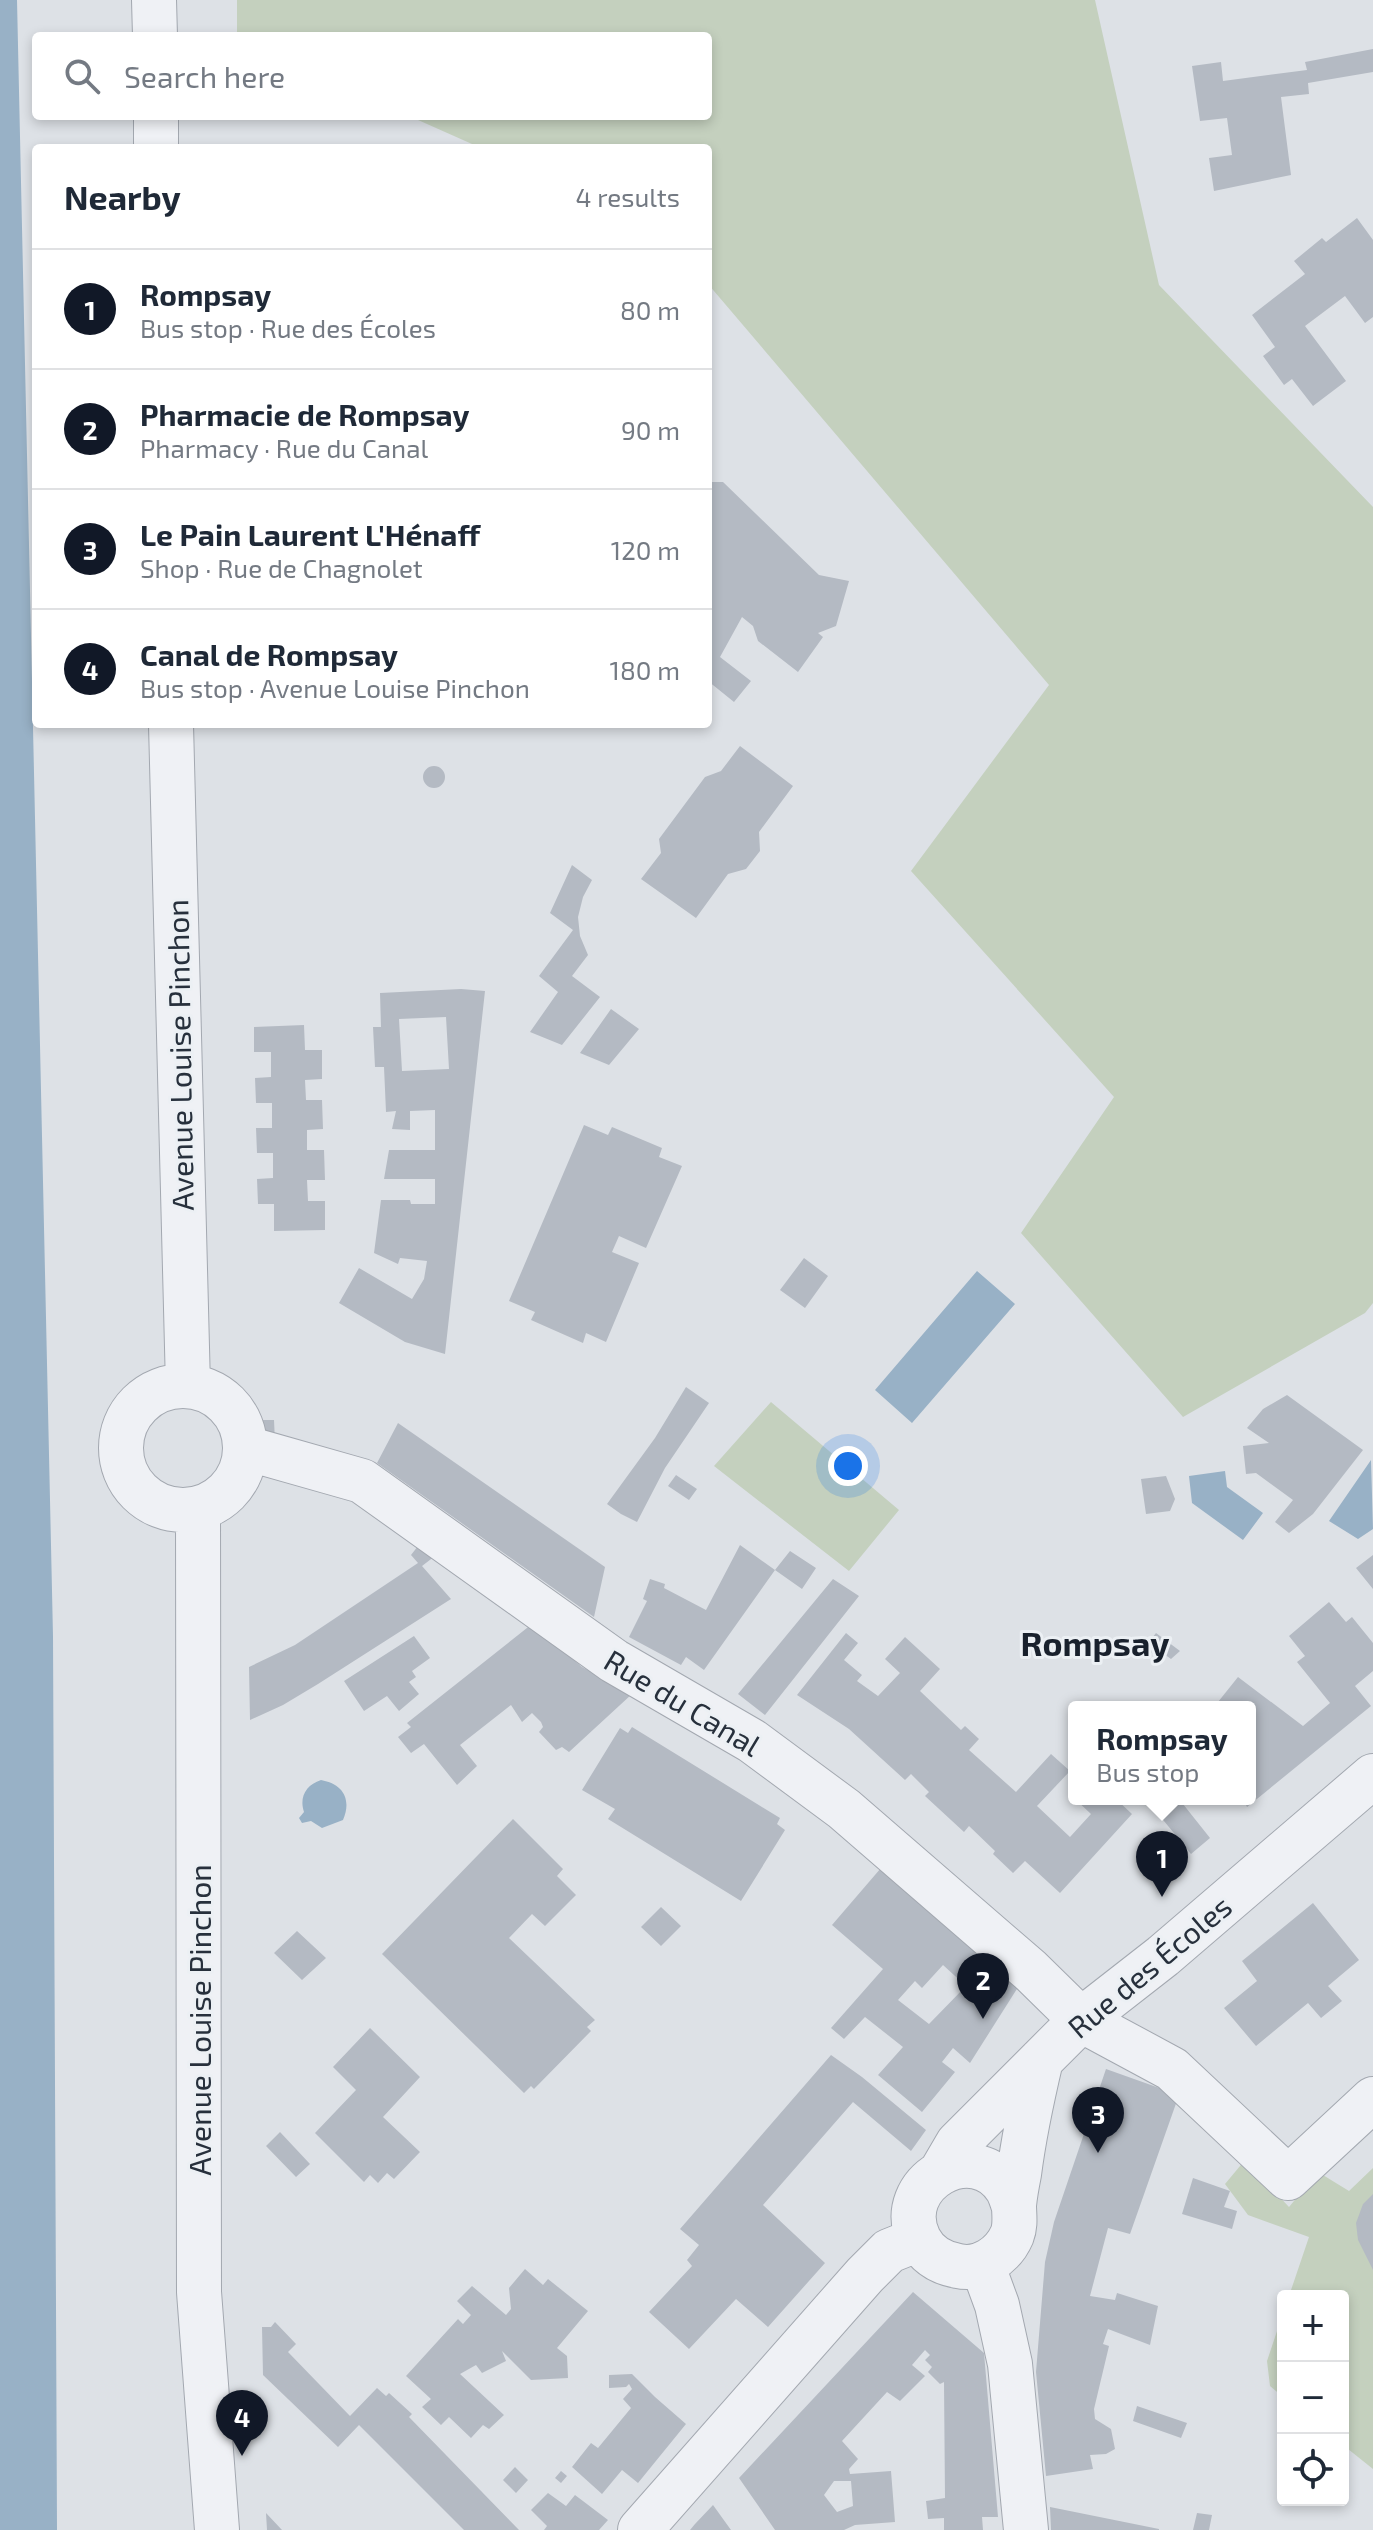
<!DOCTYPE html>
<html lang="en">
<head>
<meta charset="utf-8">
<style>
	body { margin:0; font-family:"Exo 2",sans-serif; background:#f6f6f7; color:#1f2937 }
	.controls { position:absolute; right:24px; bottom:24px; display:grid; overflow:hidden; border-radius:8px; box-shadow:0 4px 12px #0003 }
	.controls button { width:72px; height:72px; display:grid; place-items:center; padding:0; border:0; border-bottom:2px solid #e0e1e3; background:#fff; color:#1f2937; font:40px sans-serif }
	.you { position:absolute; left:848px; top:1466px; width:28px; height:28px; margin:-20px; border:6px solid #fff; border-radius:50%; background:#1a73e8; box-shadow:0 0 0 12px #1a73e833 }
	.badge { display:grid; place-items:center; width:52px; height:52px; border-radius:50%; background:#111827; color:#fff; font-size:26px; font-weight:700 }
	.pin { position:absolute; translate:-50% -66px; filter:drop-shadow(0 2px 4px #0008) }
	.pin::after { content:''; position:absolute; top:42px; width:28px; height:24px; background:inherit; clip-path:polygon(0 0,100% 0,50% 100%) }
	.popup { position:absolute; left:1068px; top:1701px; width:188px; height:104px; box-sizing:border-box; display:grid; place-content:center; border-radius:8px; background:#fff; filter:drop-shadow(0 2px 6px #0005); font-size:26px; white-space:nowrap; color:#747a83 }
	.popup b { font-size:30px; color:#1f2937 }
	.popup::after { content:''; position:absolute; left:50%; top:100%; margin-left:-16px; border:16px solid transparent; border-top-color:#fff }
	.list { margin:0; padding:0; list-style:none }
	h2 { display:flex; justify-content:space-between; align-items:center; height:104px; margin:0; padding:0 32px; font-size:34px }
	h2 small { font-size:26px; font-weight:400; color:#747a83 }
	.list li { display:grid; grid-template-columns:52px 1fr auto; gap:24px; align-items:center; box-sizing:border-box; height:120px; padding:0 32px; border-top:2px solid #e0e1e3 }
	.list b { display:block; font-size:30px; white-space:nowrap }
	.list p { margin:0; font-size:26px; white-space:nowrap; color:#747a83 }
	.list em { font-size:26px; font-style:normal; color:#747a83 }
	.icon { flex:none; width:44px; height:44px; fill:none; stroke:currentColor; stroke-width:2; stroke-linecap:round; stroke-linejoin:round }
	.map { position:relative; flex:none; width:1373px; height:2530px; overflow:hidden }
	.search { position:absolute; background:#fff; box-shadow:0 4px 12px #0003; left:32px; top:32px; width:680px; height:88px; display:flex; align-items:center; gap:20px; box-sizing:border-box; padding:0 28px; border-radius:8px; color:#747a83; font-size:30px }
	.panel { position:absolute; background:#fff; box-shadow:0 4px 12px #0003; left:32px; top:144px; width:680px; height:584px; border-radius:8px }
	.map>svg:first-child { display:block }
	.green { fill:#c4d0be }
	.water { fill:#98b1c6 }
	.building { fill:#b4bac3; fill-rule:evenodd }
	.lines { fill:none; stroke-linecap:round; stroke-linejoin:round }
	.minor-casing { stroke:#a3a8b0; stroke-width:46 }
	.minor { stroke:#eff1f5; stroke-width:44 }
	.labels { text-anchor:middle; dominant-baseline:central; stroke-width:6; stroke-linejoin:round; paint-order:stroke }
	.street-label { font-size:30px; fill:#27303c; stroke:#ecf0f4 }
	.quarter-label { font-size:34px; font-weight:bold; fill:#19212d; stroke:#ecf0f4 }
</style>
</head>
<body>
<div class="map">
<svg width="1373" height="2530" viewBox="0 0 1373 2530">
	<rect width="100%" height="100%" fill="#dde1e6"/>
	<path class="green" d="M237 0H1095L1159 285 1373 507V1303L1365 1313 1183 1417 1021 1233 1114 1097 911 871 1049 685 708 284V148H481L409 116H708V36H237Z
		M771 1402 899 1510 849 1571 714 1466Z
		M1245 2160 1289 2207 1318 2172 1349 2191 1373 2168V2469L1343 2445V2296H1289L1309 2237 1248 2215 1225 2184Z
		M1283 2313V2397L1270 2386 1267 2361Z"/>
	<path class="water" d="M0 0H17L53 1636 57 2530H0Z
		M977 1271 1015 1304 912 1423 875 1390Z
		M1371 1460 1373 1529 1358 1539 1329 1521Z
		M1225 1471 1227 1487 1263 1513 1243 1540 1192 1503 1189 1476Z
		M321 1780C343 1784 352 1799 343 1820L322 1828 311 1821 302 1823 299 1818 304 1812C299 1797 306 1785 321 1780Z"/>
	<path class="building" d="M1373 49V72L1308 83 1309 94 1281 97 1291 175 1214 191 1209 158 1232 155 1227 118 1200 121 1192 66 1221 62 1223 81 1307 70 1305 62Z
		M1357 218 1373 240V317L1365 323 1345 296 1305 326 1346 381 1313 406 1292 379 1284 385 1263 356 1275 347 1252 315 1305 274 1294 261 1322 238 1326 242Z
		M708 482H723L819 575 849 581 836 626 818 633 823 637 798 672 758 641 753 626 742 617 720 657 751 681 734 702 708 681Z
		M740 746 793 786 759 832 760 851 746 869 728 874 696 918 641 879 661 853 659 839 705 777 721 771Z
		M423 777a11 11 0 1 1 22 0a11 11 0 1 1-22 0Z
		M572 865 592 880 583 897 578 917 580 936 588 955 572 976 600 997 562 1045 530 1032 558 992 539 976 573 930 550 913Z
		M461 989 485 991 445 1354 405 1342 339 1303 359 1268 412 1299 424 1279 427 1261 400 1258 398 1264 374 1253 381 1200H410L411 1204H435V1179H384L389 1150H435V1110L410 1111V1130L392 1129 396 1111 386 1112 384 1067H375L373 1027H381L380 993ZM446 1017 449 1069 402 1071 399 1019Z
		M611 1009 639 1029 609 1065 580 1053Z
		M304 1025 305 1050H322V1079L305 1080 306 1100H322L323 1129 307 1130V1150H324L325 1180H307L308 1201H325V1230L274 1231V1204H258L257 1179 273 1178V1153H257L256 1128H272V1103H256L255 1078 271 1077V1052H254V1027Z
		M584 1125 608 1135 612 1127 662 1148 659 1157 682 1166 646 1248 619 1236 612 1252 639 1263 606 1342 586 1333 583 1343 531 1320 535 1312 509 1301Z
		M804 1258 828 1276 805 1308 780 1290Z
		M686 1387 709 1403 665 1468 637 1522 621 1514 607 1504 655 1438Z
		M1287 1395 1363 1450 1313 1514 1289 1533 1275 1522 1293 1500 1256 1473 1246 1474 1243 1446 1269 1443 1247 1428 1263 1409Z
		M262 1420H274L275 1442H263Z
		M398 1423 605 1567 594 1617 377 1463Z
		M676 1475 697 1489 689 1500 668 1486Z
		M1166 1476 1175 1499 1170 1511 1146 1514 1141 1479Z
		M740 1545 775 1570 704 1670 686 1657 681 1665 629 1637 647 1601 643 1599 650 1579 665 1584 664 1588 706 1610Z
		M418 1546 435 1556 422 1566 451 1599 318 1684 283 1705 250 1720 249 1667 295 1645 418 1563 411 1555Z
		M790 1551 816 1568 802 1589 775 1570Z
		M1373 1555V1589L1356 1568Z
		M833 1579 859 1596 765 1715 738 1694Z
		M1329 1602 1346 1622 1352 1617 1373 1643V1671L1355 1686 1371 1706 1247 1807 1243 1799H1250V1707H1214L1238 1677 1303 1726 1330 1703 1297 1662 1305 1656 1289 1636Z
		M532 1624 582 1667 632 1694 569 1752 562 1747 556 1750 539 1732 543 1727 541 1722 532 1713 522 1722 511 1705 460 1745 477 1766 457 1785 424 1744 411 1753 398 1737 411 1727 407 1723Z
		M846 1633 858 1643 844 1660 862 1675 857 1681 878 1696 900 1673 885 1659 905 1637 940 1669 920 1691 961 1730 965 1726 979 1739 969 1750 1016 1792 1051 1754 1070 1771 1037 1806 1070 1837 1091 1814 1075 1799H1116L1132 1814 1060 1893 1025 1861 1013 1873 993 1854 995 1851 969 1826 964 1832 925 1796 929 1792 911 1774 905 1780 849 1729 797 1695Z
		M1156 1633 1180 1651 1171 1659 1164 1654 1159 1659 1145 1647Z
		M414 1636 430 1658 412 1671 416 1677 409 1682 419 1694 399 1711 387 1696 364 1711 344 1681Z
		M632 1727 780 1818 777 1824 785 1830 741 1901 608 1819 615 1809 582 1790 620 1728 628 1733Z
		M1146 1799H1179L1210 1838 1191 1854Z
		M513 1819 563 1869 557 1876 576 1895 545 1926 532 1914 509 1938 595 2020 587 2027 591 2031 534 2089 531 2086 524 2093 382 1954Z
		M887 1861 1022 1981 970 2063 953 2048 942 2062 955 2072 922 2112 878 2075 903 2047 865 2017 844 2039 831 2028 883 1969 832 1925ZM943 1965 966 1986 929 2024 898 2000 915 1981 922 1988Z
		M1313 1903 1359 1960 1328 1986 1342 2001 1321 2018 1308 2003 1256 2046 1224 2008 1257 1981 1242 1961Z
		M661 1907 681 1926 661 1946 641 1927Z
		M297 1931 326 1958 302 1980 274 1953Z
		M370 2028 420 2077 383 2117 420 2152 394 2179 387 2173 378 2183 370 2175 364 2182 315 2133 356 2090 333 2067Z
		M831 2055 862 2077 926 2130 911 2151 853 2102 763 2205 825 2263 768 2327 736 2299 689 2349 649 2312 692 2266 687 2260 699 2245 680 2229Z
		M1106 2069 1179 2095 1130 2234 1108 2228 1090 2296 1115 2300 1117 2293 1158 2306 1150 2345 1108 2329 1103 2344 1109 2346 1094 2409 1095 2419 1111 2429 1115 2449 1106 2454 1090 2455 1093 2469 1046 2476 1036 2372 1045 2262 1054 2222Z
		M280 2132 310 2164 296 2177 266 2146Z
		M1193 2178 1230 2191 1224 2207 1237 2211 1232 2229 1182 2214Z
		M1373 2194V2270L1358 2240 1356 2223 1363 2204Z
		M525 2269 543 2285 548 2279 588 2311 557 2348 567 2356 568 2378 531 2380 502 2351 506 2361 482 2373 476 2365 460 2374 504 2415 489 2429 483 2425 471 2438 449 2417 441 2425 422 2407 431 2399 406 2376 458 2319 463 2324 471 2315 457 2301 472 2286 506 2315 511 2309 509 2288Z
		M913 2292 984 2353 998 2517H982L983 2530H944V2518L928 2519 926 2501 945 2498 944 2382 940 2384 928 2372 932 2367 925 2360 930 2355 925 2350 912 2365 925 2376 900 2401 887 2392 842 2441 858 2459 849 2469 850 2474 891 2471 895 2522 855 2525 844 2530H775L739 2478ZM834 2481H851L853 2506 837 2512 824 2495Z
		M275 2322 296 2344 288 2352 350 2416 377 2388 386 2396 389 2393 412 2414 409 2417 519 2530H464L359 2425 338 2447 263 2375 262 2327H271Z
		M632 2374 655 2397 686 2424 638 2483 622 2470 602 2494 572 2467 591 2443 598 2448 631 2408 623 2399 632 2389 629 2384 626 2387 609 2388V2375Z
		M1137 2406 1187 2423 1181 2438 1133 2421Z
		M515 2467 528 2480 516 2493 503 2480Z
		M561 2471 567 2476 561 2483 555 2478Z
		M548 2493 566 2506 575 2495 608 2520 599 2530H544L547 2526 531 2510Z
		M713 2505 731 2530H690L695 2524Z
		M1050 2507 1159 2529V2530H1051Z
		M266 2513 282 2530H267Z
		M1197 2513 1212 2515 1209 2530H1193Z"/>
	<g class="lines">
		<defs>
			<path id="minor" d="M154 0 155 36
				M156 116V148
				M171 724 188 1386
				M121 1448a62 62 0 1 1 124 0a62 62 0 1 1-124 0Z
				M246 1448 362 1481 614 1661 752 1741 844 1809 1030 1970 1081 2020 1172 2069 1288 2178 1373 2099
				M198 1508 199 2292 217 2530
				M941 2172 958 2143 1081 2020 1163 1956 1373 1776
				M1014 2207C1012 2201 1010 2194 1007 2189 974 2136 892 2183 919 2239 927 2255 941 2263 958 2266 980 2271 1003 2256 1012 2235 1016 2225 1014 2215 1014 2205 1015 2195 1017 2184 1019 2174 1024 2135 1032 2098 1041 2060
				M982 2264 997 2305 1010 2364 1026 2530
				M640 2530 865 2275 889 2251 919 2239"/>
		</defs>
		<use href="#minor" class="minor-casing"/>
		<use href="#minor" class="minor"/>
	</g>
	<g class="labels">
		<g class="street-label">
			<text transform="translate(179 1055) rotate(-91)">Avenue Louise Pinchon</text>
			<text transform="translate(683 1702) rotate(31)">Rue du Canal</text>
			<text transform="translate(1149 1966) rotate(-40)">Rue des Écoles</text>
			<text transform="translate(199 2020) rotate(-90)">Avenue Louise Pinchon</text>
		</g>
		<g class="quarter-label">
			<text x="1095" y="1642">Rompsay</text>
		</g>
	</g>
</svg>
<div class="controls">
<button>+</button>
<button>−</button>
<button><svg class="icon" aria-label="locate" viewBox="0 0 24 24"><circle cx="12" cy="12" r="6"/><path d="M12 2v4M12 18v4M2 12h4M18 12h4"/></svg></button>
</div>
<div class="you"></div>
<div class="pin badge" style="left:1162px;top:1897px">1</div>
<div class="popup"><b>Rompsay</b>Bus stop</div>
<div class="pin badge" style="left:983px;top:2019px">2</div>
<div class="pin badge" style="left:1098px;top:2153px">3</div>
<div class="pin badge" style="left:242px;top:2456px">4</div>
<div class="search"><svg class="icon" aria-label="search" viewBox="0 0 24 24"><circle cx="10" cy="10" r="6"/><path d="M15 15l6 6"/></svg>Search here</div>
<section class="panel">
<h2>Nearby<small>4 results</small></h2>
<ul class="list">
<li><span class="badge">1</span><div><b>Rompsay</b><p>Bus stop · Rue des Écoles</p></div><em>80 m</em></li>
<li><span class="badge">2</span><div><b>Pharmacie de Rompsay</b><p>Pharmacy · Rue du Canal</p></div><em>90 m</em></li>
<li><span class="badge">3</span><div><b>Le Pain Laurent L'Hénaff</b><p>Shop · Rue de Chagnolet</p></div><em>120 m</em></li>
<li><span class="badge">4</span><div><b>Canal de Rompsay</b><p>Bus stop · Avenue Louise Pinchon</p></div><em>180 m</em></li>
</ul>
</section>
</div>
</body>
</html>
